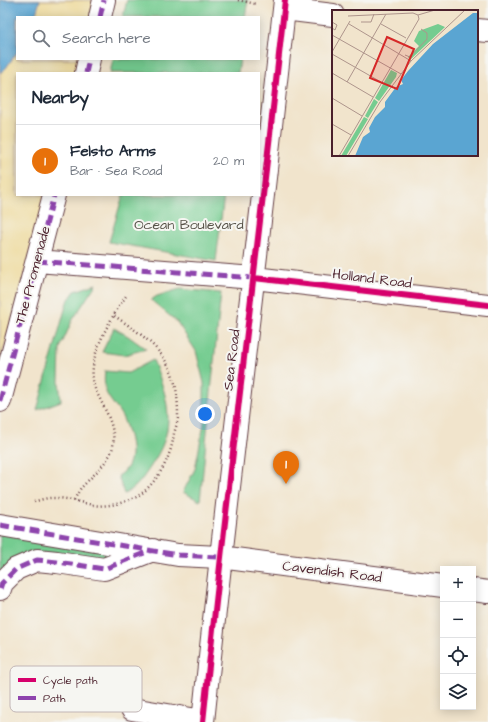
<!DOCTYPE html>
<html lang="en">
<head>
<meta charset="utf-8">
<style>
	body { margin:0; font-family:"Architects Daughter",sans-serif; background:#f6f6f7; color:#1f2937 }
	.controls { position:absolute; right:12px; bottom:12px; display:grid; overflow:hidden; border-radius:0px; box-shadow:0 2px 10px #0003 }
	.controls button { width:36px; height:36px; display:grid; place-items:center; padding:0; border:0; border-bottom:1px solid #e0e1e3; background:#fff; color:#1f2937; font:20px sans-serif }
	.you { position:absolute; left:205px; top:414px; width:14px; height:14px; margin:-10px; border:3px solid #fff; border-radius:50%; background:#1a73e8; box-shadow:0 0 0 6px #1a73e833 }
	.badge { display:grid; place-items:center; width:26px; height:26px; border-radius:50%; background:#1f6fb2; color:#fff; font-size:13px; font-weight:700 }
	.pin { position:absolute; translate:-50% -33px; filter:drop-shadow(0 1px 2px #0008) }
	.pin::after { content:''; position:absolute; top:21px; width:14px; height:12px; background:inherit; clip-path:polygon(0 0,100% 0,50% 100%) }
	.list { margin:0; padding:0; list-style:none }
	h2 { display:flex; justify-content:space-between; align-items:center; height:52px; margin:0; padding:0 16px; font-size:17px }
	h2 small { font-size:13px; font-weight:400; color:#747a83 }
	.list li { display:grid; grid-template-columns:26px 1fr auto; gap:12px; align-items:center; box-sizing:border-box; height:72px; padding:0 16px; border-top:1px solid #e0e1e3 }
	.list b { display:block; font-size:15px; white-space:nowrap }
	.list p { margin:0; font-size:13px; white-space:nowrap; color:#747a83 }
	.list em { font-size:13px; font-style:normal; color:#747a83 }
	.icon { flex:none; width:22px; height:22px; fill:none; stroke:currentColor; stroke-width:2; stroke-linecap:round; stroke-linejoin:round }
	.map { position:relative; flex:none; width:488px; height:722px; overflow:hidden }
	.search { position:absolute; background:#fff; box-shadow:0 2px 10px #0003; left:16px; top:16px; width:244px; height:44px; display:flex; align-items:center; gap:10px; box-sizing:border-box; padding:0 14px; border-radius:0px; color:#747a83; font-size:15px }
	.panel { position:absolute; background:#fff; box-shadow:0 2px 10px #0003; left:16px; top:72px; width:244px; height:124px; border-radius:0px }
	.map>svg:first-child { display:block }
	.green { fill:#75cc90; stroke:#60765e }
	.sand { fill:#eeda9e; stroke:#9c7c64 }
	.water { fill:#5aa5d2; stroke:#52627e }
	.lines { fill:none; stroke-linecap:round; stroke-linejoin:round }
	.minor-casing { stroke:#633d43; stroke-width:24 }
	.path { stroke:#633d43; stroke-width:2.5; stroke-dasharray:1 3; stroke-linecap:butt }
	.minor { stroke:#fff; stroke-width:22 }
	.quiet { stroke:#8e44ad; stroke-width:5; stroke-dasharray:10 5; stroke-linecap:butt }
	.cycleway-casing { stroke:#f6f6f2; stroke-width:8 }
	.cycleway { stroke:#d6006c; stroke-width:6 }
	.labels { text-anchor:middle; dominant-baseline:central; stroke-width:4; stroke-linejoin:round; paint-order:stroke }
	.park-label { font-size:14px; fill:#575349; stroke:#f6f6f2 }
	.street-label { font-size:14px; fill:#4a1f2b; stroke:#f6f6f2 }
	.inset-road { fill:none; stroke:#ae958c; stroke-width:1 }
	.view { fill:#d62828; fill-opacity:0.15; stroke:#d62828; stroke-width:2 }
	.inset-edge { fill:none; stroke:#4a1f2b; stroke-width:2 }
	.key { fill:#f6f6f2; stroke:#c2b6b6; stroke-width:1 }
	.key-label { font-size:11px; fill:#4a1f2b }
</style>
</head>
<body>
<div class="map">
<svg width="488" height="722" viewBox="0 0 488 722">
	<rect width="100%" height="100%" fill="#f6f6f2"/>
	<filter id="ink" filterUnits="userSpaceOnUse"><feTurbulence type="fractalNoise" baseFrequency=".025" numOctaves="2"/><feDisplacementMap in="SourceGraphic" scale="8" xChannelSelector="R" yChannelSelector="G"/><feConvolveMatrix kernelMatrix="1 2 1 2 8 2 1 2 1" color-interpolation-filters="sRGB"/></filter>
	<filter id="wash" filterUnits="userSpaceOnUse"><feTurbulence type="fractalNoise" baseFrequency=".012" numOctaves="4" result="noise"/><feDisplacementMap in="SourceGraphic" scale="16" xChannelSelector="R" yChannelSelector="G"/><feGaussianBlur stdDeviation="0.9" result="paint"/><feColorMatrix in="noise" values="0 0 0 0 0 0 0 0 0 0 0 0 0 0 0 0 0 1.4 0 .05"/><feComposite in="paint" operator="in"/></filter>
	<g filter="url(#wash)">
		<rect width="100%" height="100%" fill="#f1e4cc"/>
		<path class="green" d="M127 0H248L245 17H123Z
			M113 59H240L238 73H110Z
			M123 195H224L216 261 109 242Z
			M96 284 72 321 60 348 59 381 61 401 37 410 67 302 75 291Z
			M180 289 221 293 200 501 183 492 195 469 204 424V383L196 351 177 322 151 300 157 296Z
			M114 328 128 336 146 349 124 355 102 352Z
			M153 360C163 385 174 414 164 441 161 450 156 458 151 466 142 479 138 487 124 494L118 476C138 465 131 438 124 421 120 410 110 402 106 392 104 384 104 378 105 371L128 373Z
			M0 528 145 551 104 567 35 558 0 581Z"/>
		<path class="sand" d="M0 0H94L91 17H17V59H81L77 73H17V195H47L0 362Z"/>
		<path class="water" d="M0 0H40L35 17H17V52L6 68 0 73Z"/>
	</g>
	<g filter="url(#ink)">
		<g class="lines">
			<defs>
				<path id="minor" d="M284 9 333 15
					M100 17 104 0
					M477 30 488 31
					M86 73 89 59
					M37 261 254 278 488 305
					M0 401 54 195
					M0 525 178 555 220 557 443 586
					M0 589 2 583 16 569 37 560 57 562 104 569 153 550
					M473 590 488 592
					M132 709 203 721
					M203 722C228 481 259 241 285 0"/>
			</defs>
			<use href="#minor" class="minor-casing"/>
			<path class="path" d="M238 0 256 4
				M74 500C77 495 79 490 82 487 92 476 111 460 113 446 116 426 104 408 96 391 83 362 110 320 126 296
				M34 502C55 493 73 501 93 505 106 507 120 504 132 499 148 493 164 470 169 454 172 447 173 440 174 433 176 428 177 423 178 418 178 401 177 381 168 365 155 342 134 329 113 315"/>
			<use href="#minor" class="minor"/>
			<path class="quiet" d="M100 17 104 0
				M86 73 89 59
				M37 261 254 278
				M0 401 54 195
				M0 525 178 555 220 557
				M0 589 2 583 16 569 37 560 57 562 104 569 152 550"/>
			<defs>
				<path id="cycleway" d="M254 278 488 305
					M203 722C228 481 259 241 285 0"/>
			</defs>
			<use href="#cycleway" class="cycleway-casing"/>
			<use href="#cycleway" class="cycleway"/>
		</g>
	</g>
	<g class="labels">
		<g class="park-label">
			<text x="189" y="225">Ocean Boulevard</text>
		</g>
		<g class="street-label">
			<text transform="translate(33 275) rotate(-75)">The Promenade</text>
			<text transform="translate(372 279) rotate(7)">Holland Road</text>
			<text transform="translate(232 360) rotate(-83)">Sea Road</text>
			<text transform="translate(332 572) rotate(7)">Cavendish Road</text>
		</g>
	</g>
	<g transform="translate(332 10)">
		<rect width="146" height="146" fill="#f1e4cc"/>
		<path d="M106 14 113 17 78 50 76 47 87 36 82 31 87 21ZM59 60 65 63 64 67 47 91 43 88ZM42 89 46 92 36 108 33 106ZM32 107 36 109 14 146H9Z" fill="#75cc90"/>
		<path d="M141 3H146V146H23L31 127 38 122 37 118 43 107 53 97V92L64 77 71 74 69 70 76 61 101 34Z" fill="#5aa5d2"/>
		<path class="inset-road" d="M16 6 81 3 86 5 103 0M0 12 5 15 3 20 0 18M29 12H39L42 4M17 14 79 51M49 14 74 28M0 25 69 64M0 42 18 11M0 44 49 72M73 45 78 47 95 29V23L89 19M0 63 41 87M15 72 54 4M0 88 30 106M0 114 19 125M7 146 87 9 86 5M16 146 48 92 79 51 133 0"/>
		<path class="view" d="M55 27 82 39 65 79 38 68Z"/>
		<rect width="146" height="146" class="inset-edge"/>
	</g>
	<rect x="10" y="666" width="132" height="46" rx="6" class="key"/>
	<rect x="18" y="678" width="18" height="4" fill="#d6006c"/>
	<rect x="18" y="696" width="18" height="4" fill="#8e44ad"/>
	<g class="key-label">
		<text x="43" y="684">Cycle path</text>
		<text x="43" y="702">Path</text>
	</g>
</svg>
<div class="controls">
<button>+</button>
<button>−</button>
<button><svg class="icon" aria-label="locate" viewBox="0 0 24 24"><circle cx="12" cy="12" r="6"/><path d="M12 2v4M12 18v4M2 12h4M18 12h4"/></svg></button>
<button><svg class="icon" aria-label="layers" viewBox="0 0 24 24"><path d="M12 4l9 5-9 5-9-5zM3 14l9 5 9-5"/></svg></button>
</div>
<div class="you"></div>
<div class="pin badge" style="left:286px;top:484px;background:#e8710a">1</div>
<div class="search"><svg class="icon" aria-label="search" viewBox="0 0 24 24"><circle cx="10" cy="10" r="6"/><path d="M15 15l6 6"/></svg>Search here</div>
<section class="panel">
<h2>Nearby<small></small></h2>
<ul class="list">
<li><span class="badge" style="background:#e8710a">1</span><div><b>Felsto Arms</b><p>Bar · Sea Road</p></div><em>20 m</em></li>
</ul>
</section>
</div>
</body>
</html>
